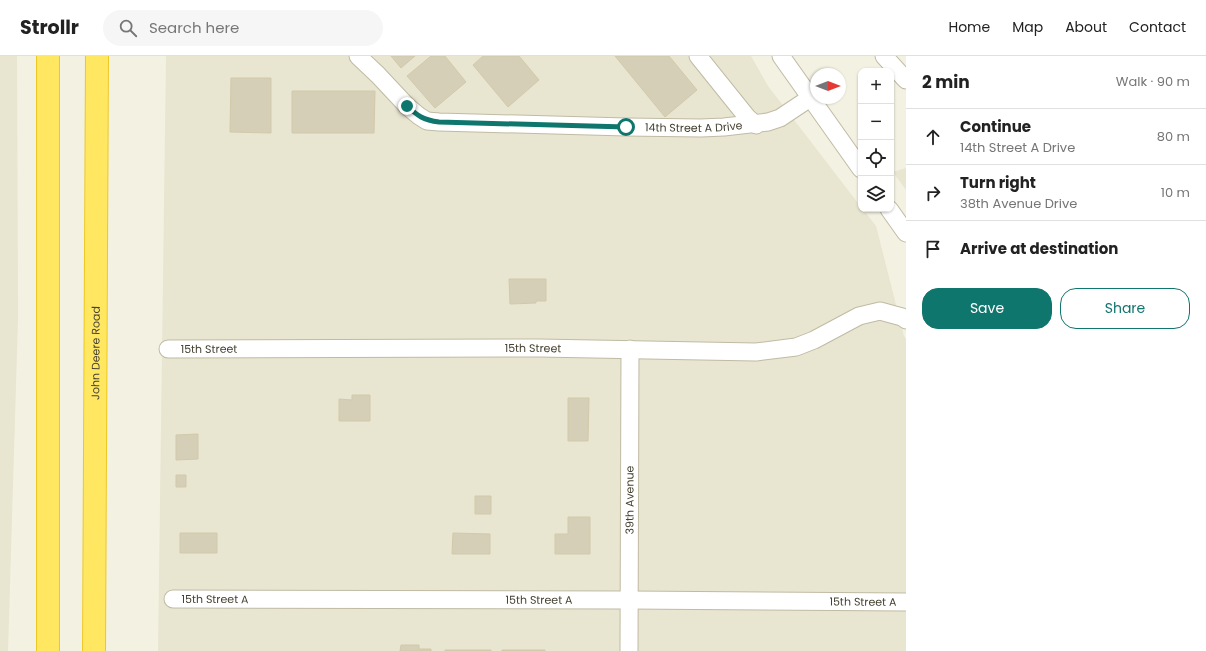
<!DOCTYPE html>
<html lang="en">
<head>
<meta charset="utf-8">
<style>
	body { margin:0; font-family:Poppins,sans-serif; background:#f6f6f6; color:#222 }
	.controls { position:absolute; right:12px; top:12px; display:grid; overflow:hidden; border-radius:8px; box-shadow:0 1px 3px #0004 }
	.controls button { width:36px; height:36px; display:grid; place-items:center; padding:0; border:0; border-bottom:1px solid #e0e0e0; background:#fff; color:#222; font:20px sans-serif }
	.compass { position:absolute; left:810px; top:12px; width:36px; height:36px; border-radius:50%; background:#fff; box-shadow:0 1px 3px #0004; rotate:90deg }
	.stop { position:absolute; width:12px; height:12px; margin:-9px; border:3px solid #0f766e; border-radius:50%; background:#fff }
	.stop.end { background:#0f766e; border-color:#fff; box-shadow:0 1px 4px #0008 }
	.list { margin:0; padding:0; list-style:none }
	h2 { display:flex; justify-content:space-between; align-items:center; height:52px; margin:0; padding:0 16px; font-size:17px }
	h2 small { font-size:13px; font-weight:400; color:#767676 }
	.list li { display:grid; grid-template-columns:26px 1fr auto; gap:12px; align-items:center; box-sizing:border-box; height:56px; padding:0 16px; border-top:1px solid #e0e0e0 }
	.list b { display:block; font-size:15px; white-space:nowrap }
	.list p { margin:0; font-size:13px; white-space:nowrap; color:#767676 }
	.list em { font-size:13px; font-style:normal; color:#767676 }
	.actions { display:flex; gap:8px; padding:12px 16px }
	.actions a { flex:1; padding:9px 0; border:1px solid #0f766e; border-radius:16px; text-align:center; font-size:14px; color:#0f766e }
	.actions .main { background:#0f766e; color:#fff }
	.icon { flex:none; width:22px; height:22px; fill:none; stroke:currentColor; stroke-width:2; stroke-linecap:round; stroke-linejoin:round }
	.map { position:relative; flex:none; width:906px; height:595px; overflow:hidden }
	header { display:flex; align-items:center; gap:24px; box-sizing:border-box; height:56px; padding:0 20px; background:#fff; border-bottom:1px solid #e0e0e0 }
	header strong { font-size:19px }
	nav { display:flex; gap:22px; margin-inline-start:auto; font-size:14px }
	.search { width:280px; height:36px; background:#f6f6f6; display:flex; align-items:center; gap:10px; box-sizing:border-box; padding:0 14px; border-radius:22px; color:#767676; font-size:15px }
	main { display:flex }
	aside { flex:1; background:#fff }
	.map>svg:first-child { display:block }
	.residential { fill:#e8e5d0 }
	.building { fill:#d6cfb7; stroke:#d2c9a9 }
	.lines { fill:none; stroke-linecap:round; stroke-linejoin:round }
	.minor-casing { stroke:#c0bba4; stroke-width:19 }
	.highway-casing { stroke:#eec822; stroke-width:24 }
	.minor { stroke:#fff; stroke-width:17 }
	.highway { stroke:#ffe762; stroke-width:22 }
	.route { stroke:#0f766e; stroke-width:5 }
	.labels { text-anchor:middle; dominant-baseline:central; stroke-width:4; stroke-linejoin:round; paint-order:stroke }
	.street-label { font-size:11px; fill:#464232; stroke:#fff }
</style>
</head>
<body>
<header>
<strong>Strollr</strong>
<div class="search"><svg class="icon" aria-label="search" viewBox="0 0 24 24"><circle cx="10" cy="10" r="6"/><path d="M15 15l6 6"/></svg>Search here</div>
<nav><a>Home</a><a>Map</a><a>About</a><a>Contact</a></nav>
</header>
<main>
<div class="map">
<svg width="906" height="595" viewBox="0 0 906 595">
	<rect width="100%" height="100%" fill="#f3f1e2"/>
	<path class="residential" d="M0 0H17L18 262 8 595H0Z
		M166 0H751L768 30 861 151V153H863L876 170 904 280 906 283V595H158Z
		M906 112V134L893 116Z"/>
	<path class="building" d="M391 0H415L401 12Z
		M431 0H445L466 26 435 52 407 20Z
		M483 0H519L539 24 508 51 473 9Z
		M615 0H669L697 34 665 61Z
		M231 22H271V77L230 76Z
		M292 35H375L374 77H292Z
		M509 223H546V245H536V247L510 248Z
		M352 339H370V365H339V343L352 344Z
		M568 342H589L588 385H568Z
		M198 378V403L176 404V379Z
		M176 419H186V431H176Z
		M475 440H491V458H475Z
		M568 461H590V498H555V478H568Z
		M180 477H217V497H180Z
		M453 477 490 478V498H452Z
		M401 589H419V593H431V595H400Z
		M445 594H491V595H445Z
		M502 594H545V595H502Z"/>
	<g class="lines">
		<defs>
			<g id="minor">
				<path id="s1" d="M358 0 378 19 407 50 419 60 427 65 439 66 626 71 701 72 724 71 768 66 780 62 810 42"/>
				<path d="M698 0 747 61 756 69"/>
				<path d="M781 0 861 113"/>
				<path d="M884 0 906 24"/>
				<path d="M889 153 906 177"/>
				<path id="s2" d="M168 293 539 292 756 296 796 291 814 284 859 260 880 255 902 261 906 264"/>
				<path id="s3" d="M173 543 629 544 906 546"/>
				<path id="s4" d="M629 595 630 293"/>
			</g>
			<g id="highway">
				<path d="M48 0V595"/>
				<path id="s5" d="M94 595 97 0"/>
			</g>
		</defs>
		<use href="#minor" class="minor-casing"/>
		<use href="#highway" class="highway-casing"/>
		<use href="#minor" class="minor"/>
		<use href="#highway" class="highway"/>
	</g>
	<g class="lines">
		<path class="route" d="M407 50C418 60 423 64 439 66L626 71"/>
	</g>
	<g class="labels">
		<g class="street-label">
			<text stroke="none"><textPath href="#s1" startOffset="362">14th Street A Drive</textPath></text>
			<text stroke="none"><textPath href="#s2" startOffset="365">15th Street</textPath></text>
			<text stroke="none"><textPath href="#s2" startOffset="41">15th Street</textPath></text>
			<text stroke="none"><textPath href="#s5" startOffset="298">John Deere Road</textPath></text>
			<text stroke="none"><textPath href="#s4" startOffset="151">39th Avenue</textPath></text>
			<text stroke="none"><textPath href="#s3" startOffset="42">15th Street A</textPath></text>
			<text stroke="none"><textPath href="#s3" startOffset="366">15th Street A</textPath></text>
			<text stroke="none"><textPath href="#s3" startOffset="690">15th Street A</textPath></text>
		</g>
	</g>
</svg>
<div class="controls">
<button>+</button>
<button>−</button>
<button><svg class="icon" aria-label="locate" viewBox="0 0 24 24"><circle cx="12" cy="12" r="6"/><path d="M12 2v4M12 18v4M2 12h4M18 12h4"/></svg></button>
<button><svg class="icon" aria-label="layers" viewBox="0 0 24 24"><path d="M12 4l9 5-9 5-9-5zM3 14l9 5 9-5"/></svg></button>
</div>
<svg class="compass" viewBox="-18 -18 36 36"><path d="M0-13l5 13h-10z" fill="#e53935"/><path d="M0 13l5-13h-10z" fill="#767676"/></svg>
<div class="stop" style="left:626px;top:71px"></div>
<div class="stop end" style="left:407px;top:50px"></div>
</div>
<aside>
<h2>2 min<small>Walk · 90 m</small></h2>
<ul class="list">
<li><svg class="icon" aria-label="ahead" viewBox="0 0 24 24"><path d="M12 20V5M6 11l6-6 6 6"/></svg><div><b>Continue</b><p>14th Street A Drive</p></div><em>80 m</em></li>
<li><svg class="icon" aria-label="right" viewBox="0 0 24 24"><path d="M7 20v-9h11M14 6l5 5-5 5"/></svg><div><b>Turn right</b><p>38th Avenue Drive</p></div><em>10 m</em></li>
<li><svg class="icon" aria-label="arrive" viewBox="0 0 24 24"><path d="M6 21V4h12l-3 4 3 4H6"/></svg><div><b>Arrive at destination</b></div></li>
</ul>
<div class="actions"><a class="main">Save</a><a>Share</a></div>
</aside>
</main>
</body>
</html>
